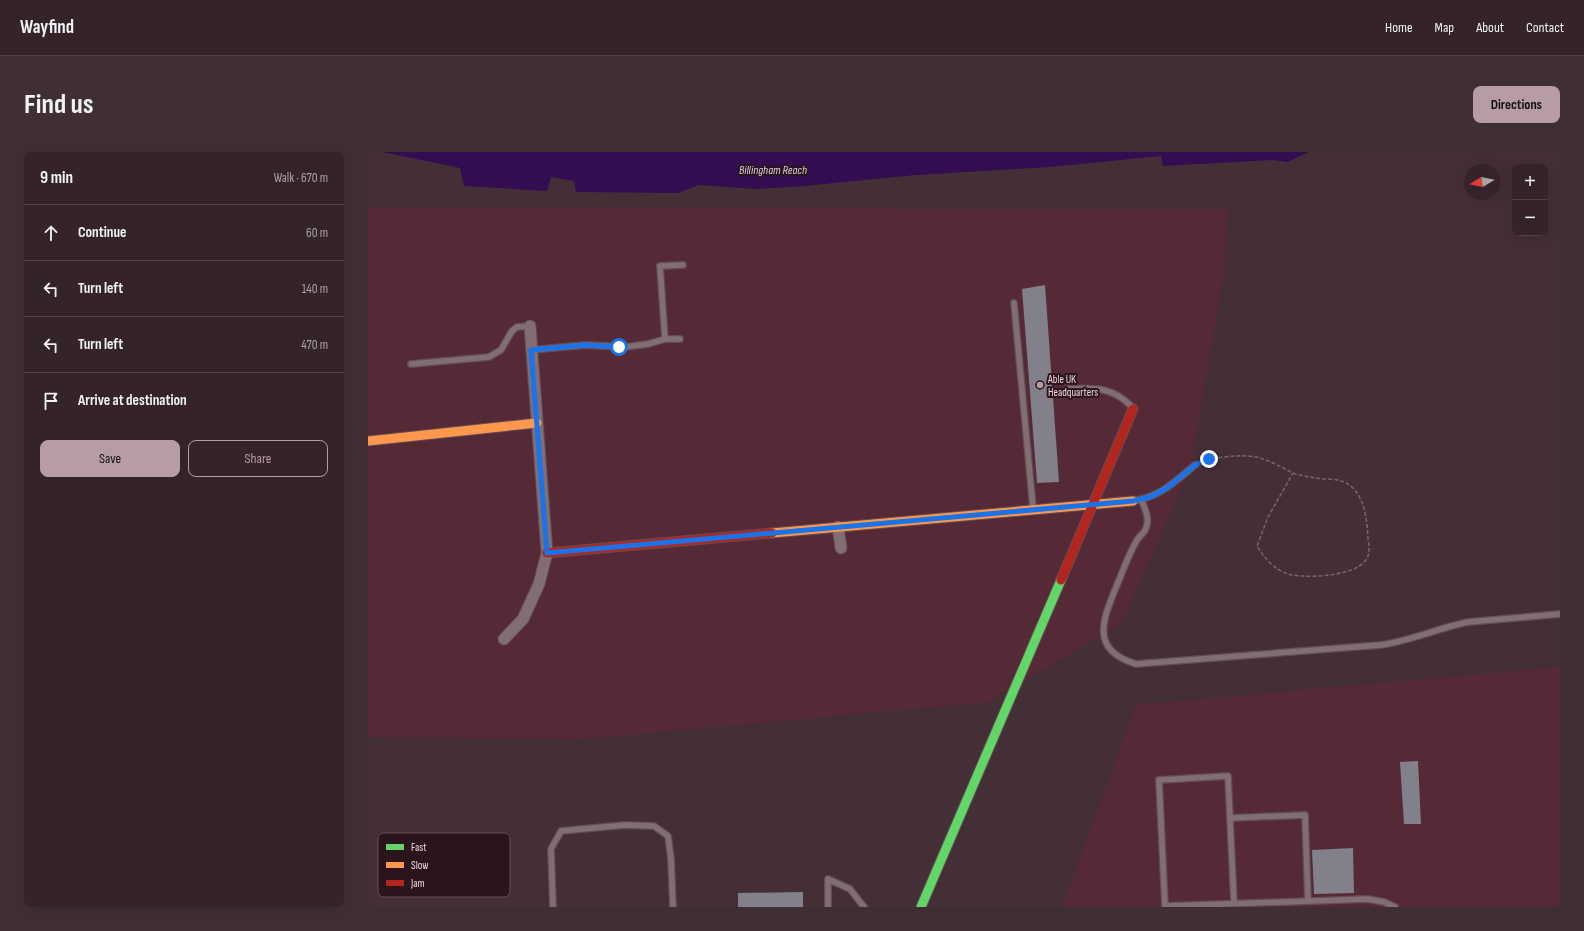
<!DOCTYPE html>
<html lang="en">
<head>
<meta charset="utf-8">
<style>
	body { margin:0; font-family:"Sofia Sans Condensed",sans-serif; background:#3f2f34; color:#f1f3f6 }
	.controls { position:absolute; right:12px; top:12px; display:grid; overflow:hidden; border-radius:8px; box-shadow:0 4px 16px #0002 }
	.controls button { width:36px; height:36px; display:grid; place-items:center; padding:0; border:0; border-bottom:1px solid #4e4045; background:#342328; color:#f1f3f6; font:20px sans-serif }
	.compass { position:absolute; left:1096px; top:12px; width:36px; height:36px; border-radius:50%; background:#342328; box-shadow:0 4px 16px #0002; rotate:260deg }
	.stop { position:absolute; width:12px; height:12px; margin:-9px; border:3px solid #1a73e8; border-radius:50%; background:#fff }
	.stop.end { background:#1a73e8; border-color:#fff; box-shadow:0 1px 4px #0008 }
	.list { margin:0; padding:0; list-style:none }
	h2 { display:flex; justify-content:space-between; align-items:center; height:52px; margin:0; padding:0 16px; font-size:17px }
	h2 small { font-size:13px; font-weight:400; color:#a9a4a8 }
	.list li { display:grid; grid-template-columns:26px 1fr auto; gap:12px; align-items:center; box-sizing:border-box; height:56px; padding:0 16px; border-top:1px solid #4e4045 }
	.list b { display:block; font-size:15px; white-space:nowrap }
	.list em { font-size:13px; font-style:normal; color:#a9a4a8 }
	.actions { display:flex; gap:8px; padding:12px 16px }
	.actions a { flex:1; padding:9px 0; border:1px solid #b69ca3; border-radius:8px; text-align:center; font-size:14px; color:#b69ca3 }
	.actions .main { background:#b69ca3; color:#111 }
	.icon { flex:none; width:22px; height:22px; fill:none; stroke:currentColor; stroke-width:2; stroke-linecap:round; stroke-linejoin:round }
	.map { position:relative; flex:none; width:1192px; height:755px; overflow:hidden; border-radius:8px }
	header { display:flex; align-items:center; gap:24px; box-sizing:border-box; height:56px; padding:0 20px; background:#342328; border-bottom:1px solid #4e4045 }
	header strong { font-size:19px }
	nav { display:flex; gap:22px; margin-inline-start:auto; font-size:14px }
	.intro { display:flex; align-items:center; justify-content:space-between; box-sizing:border-box; height:96px; padding:0 24px }
	h1 { margin:0; font-size:28px }
	.button { padding:10px 18px; border-radius:8px; background:#b69ca3; color:#111; font-size:14px; font-weight:700 }
	main { display:flex; gap:24px; padding:0 24px }
	aside { flex:1; background:#342328; border-radius:8px; box-shadow:0 4px 16px #0002 }
	.map>svg:first-child { display:block }
	.built { fill:#562937 }
	.water { fill:#330d52 }
	.building { fill:#82808a }
	.lines { fill:none; stroke-linecap:round; stroke-linejoin:round }
	.lane-casing { stroke:#624d54; stroke-width:8 }
	.street-casing { stroke:#624d54; stroke-width:13 }
	.fast-casing { stroke:#624d54; stroke-width:11 }
	.slow-casing { stroke:#624d54; stroke-width:11 }
	.jam-casing { stroke:#624d54; stroke-width:11 }
	.path { stroke:#78666b; stroke-width:1.5; stroke-dasharray:4 2; stroke-linecap:butt }
	.lane { stroke:#816e73; stroke-width:5.5 }
	.street { stroke:#816e73; stroke-width:11 }
	.fast { stroke:#63d668; stroke-width:9 }
	.slow { stroke:#ff974d; stroke-width:9 }
	.jam { stroke:#b3261e; stroke-width:9 }
	.route { stroke:#1a73e8; stroke-width:5 }
	.poi-dot { fill:#b69ca3; stroke:#29151b; stroke-width:1.5 }
	.labels { text-anchor:middle; dominant-baseline:central; stroke-width:4; stroke-linejoin:round; paint-order:stroke }
	.poi-label { font-size:11px; fill:#f3d7de; stroke:#29151b; text-anchor:start }
	.water-label { font-size:12px; font-style:italic; fill:#dcd2ec; stroke:#29151b }
	.key { fill:#29151b; stroke:#664f56; stroke-width:1 }
	.key-label { font-size:11px; fill:#f3d7de }
</style>
</head>
<body>
<header>
<strong>Wayfind</strong>
<nav><a>Home</a><a>Map</a><a>About</a><a>Contact</a></nav>
</header>
<div class="intro"><h1>Find us</h1><a class="button">Directions</a></div>
<main>
<aside>
<h2>9 min<small>Walk · 670 m</small></h2>
<ul class="list">
<li><svg class="icon" aria-label="ahead" viewBox="0 0 24 24"><path d="M12 20V5M6 11l6-6 6 6"/></svg><div><b>Continue</b></div><em>60 m</em></li>
<li><svg class="icon" aria-label="left" viewBox="0 0 24 24"><path d="M17 20v-9H6M10 6l-5 5 5 5"/></svg><div><b>Turn left</b></div><em>140 m</em></li>
<li><svg class="icon" aria-label="left" viewBox="0 0 24 24"><path d="M17 20v-9H6M10 6l-5 5 5 5"/></svg><div><b>Turn left</b></div><em>470 m</em></li>
<li><svg class="icon" aria-label="arrive" viewBox="0 0 24 24"><path d="M6 21V4h12l-3 4 3 4H6"/></svg><div><b>Arrive at destination</b></div></li>
</ul>
<div class="actions"><a class="main">Save</a><a>Share</a></div>
</aside>
<div class="map">
<svg width="1192" height="755" viewBox="0 0 1192 755">
	<rect width="100%" height="100%" fill="#452f36"/>
	<path class="built" d="M0 56 860 57 856 119 822 318 753 472 620 550 214 587 0 585Z
		M1192 515V755H694L768 553Z"/>
	<path class="water" d="M14 0H941L920 10 904 8 795 14 793 4 682 15 548 23 436 34 388 37 331 33 310 41 208 40 206 29 183 25 179 39 96 34 92 16Z"/>
	<path class="building" d="M677 133 691 330 669 331 654 137Z
		M1050 609 1053 672H1036L1032 610Z
		M985 696 986 741 946 742 944 698Z
		M435 740V755H370V741Z"/>
	<g class="lines">
		<defs>
			<path id="lane" d="M646 151 665 356
				M297 187 292 114 315 113
				M163 198 217 193 257 195 280 192 297 187H312
				M43 212 121 205 133 198 144 179 149 175 162 174
				M699 237C726 236 744 234 764 255
				M773 347C777 357 782 366 778 376 777 381 771 384 769 388 761 402 755 418 749 433 735 467 721 498 768 512L1012 493C1043 489 1070 476 1100 470L1192 462
				M770 348C794 343 809 328 827 313
				M862 666 937 663 940 749
				M866 751 860 624 791 628 797 754 1000 747 1016 750 1027 755
				M185 755 183 697 193 679 257 673 286 674 300 684 303 707 305 755
				M460 755V727L482 737 496 755"/>
			<path id="street" d="M470 375 473 396
				M136 487 155 467 171 432 179 401 162 174"/>
			<path id="fast" d="M553 755 693 428"/>
			<path id="slow" d="M0 289 169 271
				M404 381 765 349"/>
			<path id="jam" d="M179 401 404 381
				M693 428 765 257"/>
		</defs>
		<use href="#lane" class="lane-casing"/>
		<use href="#street" class="street-casing"/>
		<use href="#fast" class="fast-casing"/>
		<use href="#slow" class="slow-casing"/>
		<use href="#jam" class="jam-casing"/>
		<path class="path" d="M833 310C847 305 873 302 888 305 901 308 913 315 925 321L927 322C937 324 946 326 955 327 960 327 968 327 973 329 996 336 999 366 1000 386 1001 395 1003 402 997 409 985 424 942 426 924 423 908 420 897 407 889 394L900 365 925 321"/>
		<use href="#lane" class="lane"/>
		<use href="#street" class="street"/>
		<use href="#fast" class="fast"/>
		<use href="#slow" class="slow"/>
		<use href="#jam" class="jam"/>
	</g>
	<g class="lines">
		<path class="route" d="M251 195 217 193 163 198 179 401 765 349 782 345 799 336 827 313 841 307"/>
	</g>
	<circle class="poi-dot" cx="672" cy="233" r="4"/>
	<g class="labels">
		<g class="poi-label">
			<text x="680" y="227">Able UK<tspan x="680" dy="13">Headquarters</tspan></text>
		</g>
		<g class="water-label">
			<text x="405" y="18">Billingham Reach</text>
		</g>
	</g>
	<rect x="10" y="681" width="132" height="64" rx="6" class="key"/>
	<rect x="18" y="692" width="18" height="6" fill="#63d668"/>
	<rect x="18" y="710" width="18" height="6" fill="#ff974d"/>
	<rect x="18" y="728" width="18" height="6" fill="#b3261e"/>
	<g class="key-label">
		<text x="43" y="699">Fast</text>
		<text x="43" y="717">Slow</text>
		<text x="43" y="735">Jam</text>
	</g>
</svg>
<div class="controls">
<button>+</button>
<button>−</button>
</div>
<svg class="compass" viewBox="-18 -18 36 36"><path d="M0-13l5 13h-10z" fill="#e53935"/><path d="M0 13l5-13h-10z" fill="#a9a4a8"/></svg>
<div class="stop" style="left:251px;top:195px"></div>
<div class="stop end" style="left:841px;top:307px"></div>
</div>
</main>
</body>
</html>
